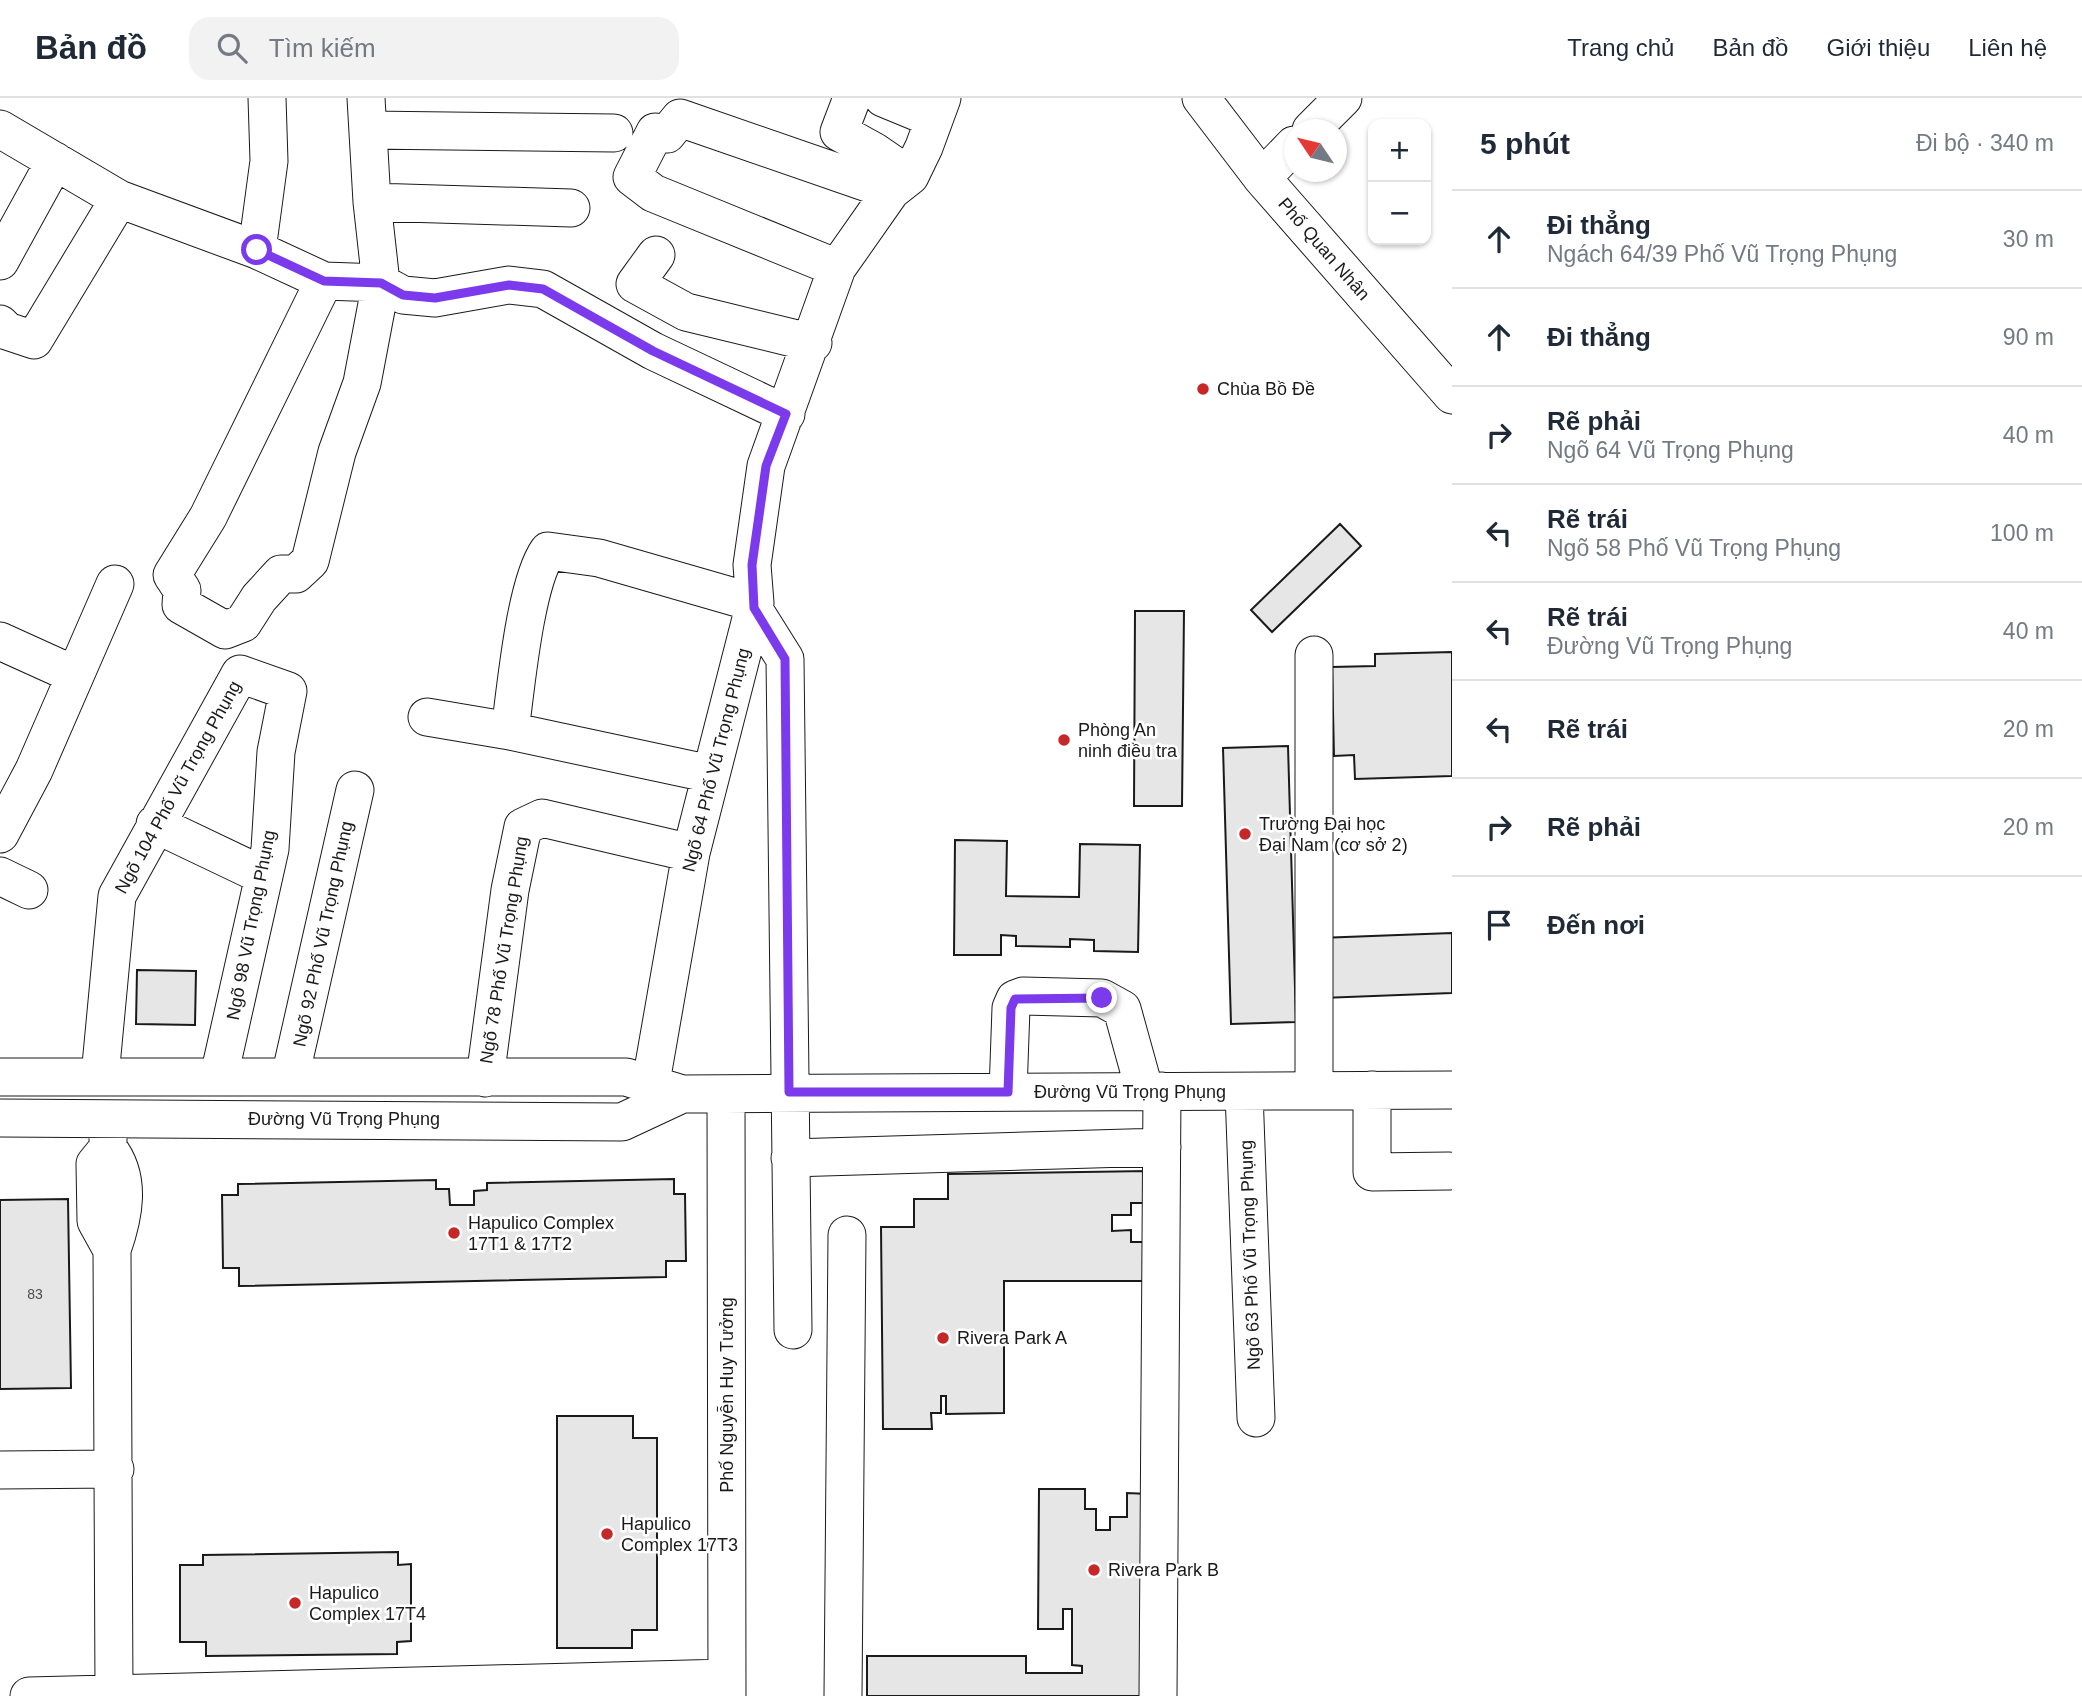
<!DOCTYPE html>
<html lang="vi">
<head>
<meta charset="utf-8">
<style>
	body { margin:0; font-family:Arial,sans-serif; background:#f2f2f3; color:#1f2937 }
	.controls { position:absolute; right:21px; top:21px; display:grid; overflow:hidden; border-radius:14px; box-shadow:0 2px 5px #0004 }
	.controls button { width:63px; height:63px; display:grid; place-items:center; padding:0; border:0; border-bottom:2px solid #e0e1e3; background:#fff; color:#1f2937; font:35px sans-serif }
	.compass { position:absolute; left:1284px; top:21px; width:63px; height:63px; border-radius:50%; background:#fff; box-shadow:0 2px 5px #0004; rotate:305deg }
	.stop { position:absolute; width:21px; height:21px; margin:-16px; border:5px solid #7c3aed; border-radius:50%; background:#fff }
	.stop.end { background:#7c3aed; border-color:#fff; box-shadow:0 2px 7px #0008 }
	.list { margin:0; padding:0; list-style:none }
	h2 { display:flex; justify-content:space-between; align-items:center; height:91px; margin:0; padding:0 28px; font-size:30px }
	h2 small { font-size:23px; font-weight:400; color:#747a83 }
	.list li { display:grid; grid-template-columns:46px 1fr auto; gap:21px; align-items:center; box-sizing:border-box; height:98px; padding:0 28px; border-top:2px solid #e0e1e3 }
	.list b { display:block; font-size:26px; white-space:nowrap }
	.list p { margin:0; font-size:23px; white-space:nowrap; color:#747a83 }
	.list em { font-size:23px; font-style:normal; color:#747a83 }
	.icon { flex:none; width:38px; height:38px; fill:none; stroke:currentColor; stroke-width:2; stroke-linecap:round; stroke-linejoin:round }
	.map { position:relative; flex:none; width:1452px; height:1598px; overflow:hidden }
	header { display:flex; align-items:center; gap:42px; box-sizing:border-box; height:98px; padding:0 35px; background:#fff; border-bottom:2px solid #e0e1e3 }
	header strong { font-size:33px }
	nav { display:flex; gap:38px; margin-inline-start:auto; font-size:24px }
	.search { width:490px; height:63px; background:#f2f2f3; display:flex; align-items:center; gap:18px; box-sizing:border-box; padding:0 24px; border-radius:21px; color:#747a83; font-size:26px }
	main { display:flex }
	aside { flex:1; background:#fff }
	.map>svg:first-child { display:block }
	.building { fill:#e6e6e6; stroke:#1a1a1a; stroke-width:2 }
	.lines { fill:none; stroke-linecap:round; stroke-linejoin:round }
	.minor-casing { stroke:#1a1a1a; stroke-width:39 }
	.minor { stroke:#fff; stroke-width:37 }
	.route { stroke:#7c3aed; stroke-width:9 }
	.poi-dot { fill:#c62828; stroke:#fff; stroke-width:2.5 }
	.labels { text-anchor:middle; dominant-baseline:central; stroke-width:5; stroke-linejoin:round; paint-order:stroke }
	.number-label { font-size:14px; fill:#4d4d4d }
	.street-label { font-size:18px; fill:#1a1a1a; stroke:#fff }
	.poi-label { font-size:18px; fill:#1a1a1a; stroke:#fff; text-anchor:start }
</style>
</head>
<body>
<header>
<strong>Bản đồ</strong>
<div class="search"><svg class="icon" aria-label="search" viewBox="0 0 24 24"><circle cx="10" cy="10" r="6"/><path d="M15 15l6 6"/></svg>Tìm kiếm</div>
<nav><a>Trang chủ</a><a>Bản đồ</a><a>Giới thiệu</a><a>Liên hệ</a></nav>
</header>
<main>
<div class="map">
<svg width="1452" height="1598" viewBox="0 0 1452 1598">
	<rect width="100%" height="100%" fill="#fff"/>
	<path class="building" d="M1340 426 1361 448 1272 534 1251 512Z
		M1135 513H1184L1182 708H1134Z
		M1452 554V678L1355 681 1354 657 1334 658 1332 569 1375 568V556Z
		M1288 648 1296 924 1231 926 1223 650Z
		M955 742 1007 743 1006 798 1079 799 1080 746 1140 747 1138 854 1094 853V842L1070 841V849L1016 848V838L1001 837V857H954Z
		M1452 835V895L1322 900 1319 840Z
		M137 872 196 873 195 927 136 926Z
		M1148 1073 1149 1105H1131V1117H1112V1133L1131 1132V1144H1151V1183H1004V1315L946 1316V1298H941V1315H931L932 1331H883L881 1129H914V1101H948V1076Z
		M674 1081V1096H685L686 1163H666V1179L239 1188V1170H223L222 1097H238V1086L436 1082V1091H449L450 1107H474V1093L487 1092V1085Z
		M68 1101 71 1290 0 1291V1102Z
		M557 1318H633V1340H657V1532H632V1550H557Z
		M1039 1391H1085V1411H1096V1432H1110V1419H1127V1395L1149 1396 1148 1598H867V1558H1026V1575H1082V1568L1072 1567V1511H1063V1531H1038Z
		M398 1454V1467L411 1466V1543L397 1544V1556L206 1558V1544H180V1467H203V1457Z"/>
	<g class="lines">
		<defs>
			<path id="minor" d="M852 0 839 34 875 54 910 78
				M883 0 934 21
				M1201 0 1262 80 1452 297
				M0 31 119 101 257 152 324 183 381 185 403 197 435 200 509 187 543 191 653 253 786 316
				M368 32 614 35
				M1311 32 1343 0
				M1262 80 1294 47
				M372 104 571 110
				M257 152 269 63 267 0
				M656 157 635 186 686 214 813 245
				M0 163 55 63
				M837 170 653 95 632 79 655 34 667 36 680 20 891 93
				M324 183 208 419 172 477 182 492 181 507 225 532 243 525 259 500 281 476H296L310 463 337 354 362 285 381 185 372 104 366 0
				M0 226 7 233 34 242 119 101
				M753 510 785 561 793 1232
				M0 543 75 577
				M427 619 510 633 711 676
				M510 633C516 589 525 486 548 453L599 460 755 505
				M155 726 264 778
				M0 736 34 672 115 486
				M0 778 29 792
				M100 978 117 798 240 576 288 593 276 654 270 751 219 978
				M0 979H626L682 996 1452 992
				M290 979 355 692
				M485 980 510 792 523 729 542 720 691 755
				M651 984 691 755 755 505 752 467 766 368 837 170 891 93 910 78 924 49 942 0
				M1372 992V1074L1449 1073
				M1314 993V557
				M1008 994 1011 910 1015 901 1023 898 1102 900 1122 911 1145 994
				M1244 994 1256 1320
				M726 996 727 1598
				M0 1020 622 1024 682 996
				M108 1029V1050L95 1066 96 1123 112 1152
				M108 1050C132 1080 124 1118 112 1152L114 1595
				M790 1060 1162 1049
				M0 1372 115 1371
				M29 1598 727 1580
				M843 1598 847 1137
				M1158 1598 1162 993"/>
		</defs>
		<use href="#minor" class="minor-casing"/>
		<use href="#minor" class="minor"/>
	</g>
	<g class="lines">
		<path class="route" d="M257 152 324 183 381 185 403 197 435 200 509 187 543 191 653 253 786 316 766 368 752 467 754 510 785 561 789 994H1008L1011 910 1015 901 1102 900"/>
	</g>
	<g class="poi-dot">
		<circle cx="1203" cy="291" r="7"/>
		<circle cx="1064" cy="642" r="7"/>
		<circle cx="1245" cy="736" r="7"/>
		<circle cx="454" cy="1135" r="7"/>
		<circle cx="943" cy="1240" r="7"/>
		<circle cx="607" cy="1436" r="7"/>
		<circle cx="1094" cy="1472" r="7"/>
		<circle cx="295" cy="1505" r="7"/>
	</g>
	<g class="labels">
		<g class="number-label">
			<text x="35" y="1196">83</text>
		</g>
		<g class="street-label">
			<text transform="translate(1324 151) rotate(49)">Phố Quan Nhân</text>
			<text transform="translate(716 662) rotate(-76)">Ngõ 64 Phố Vũ Trọng Phụng</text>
			<text transform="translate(178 689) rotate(-61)">Ngõ 104 Phố Vũ Trọng Phụng</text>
			<text transform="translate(251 827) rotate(-79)">Ngõ 98 Vũ Trọng Phụng</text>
			<text transform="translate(323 836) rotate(-78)">Ngõ 92 Phố Vũ Trọng Phụng</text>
			<text transform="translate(504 852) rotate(-81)">Ngõ 78 Phố Vũ Trọng Phụng</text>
			<text x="1130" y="994">Đường Vũ Trọng Phụng</text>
			<text x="344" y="1021">Đường Vũ Trọng Phụng</text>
			<text transform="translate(1250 1157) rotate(-92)">Ngõ 63 Phố Vũ Trọng Phụng</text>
			<text transform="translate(727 1297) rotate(-90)">Phố Nguyễn Huy Tưởng</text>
		</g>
		<g class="poi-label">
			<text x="1217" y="291">Chùa Bồ Đề</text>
			<text x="1078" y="632">Phòng An<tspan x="1078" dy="21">ninh điều tra</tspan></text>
			<text x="1259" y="726">Trường Đại học<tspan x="1259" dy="21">Đại Nam (cơ sở 2)</tspan></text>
			<text x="468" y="1125">Hapulico Complex<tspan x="468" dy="21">17T1 &amp; 17T2</tspan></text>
			<text x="957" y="1240">Rivera Park A</text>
			<text x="621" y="1426">Hapulico<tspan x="621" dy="21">Complex 17T3</tspan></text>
			<text x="1108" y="1472">Rivera Park B</text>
			<text x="309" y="1495">Hapulico<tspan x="309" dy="21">Complex 17T4</tspan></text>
		</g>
	</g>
</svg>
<div class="controls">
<button>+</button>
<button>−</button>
</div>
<svg class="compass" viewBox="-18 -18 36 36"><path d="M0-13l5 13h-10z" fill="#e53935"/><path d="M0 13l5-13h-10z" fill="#747a83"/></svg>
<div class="stop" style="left:257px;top:152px"></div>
<div class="stop end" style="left:1102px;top:900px"></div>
</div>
<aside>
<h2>5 phút<small>Đi bộ · 340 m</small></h2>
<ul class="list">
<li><svg class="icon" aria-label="ahead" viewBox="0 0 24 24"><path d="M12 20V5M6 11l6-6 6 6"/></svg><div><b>Đi thẳng</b><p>Ngách 64/39 Phố Vũ Trọng Phụng</p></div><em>30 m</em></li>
<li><svg class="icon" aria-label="ahead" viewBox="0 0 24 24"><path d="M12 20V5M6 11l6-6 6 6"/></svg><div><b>Đi thẳng</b></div><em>90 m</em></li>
<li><svg class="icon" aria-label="right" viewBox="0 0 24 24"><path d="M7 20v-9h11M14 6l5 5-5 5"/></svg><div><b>Rẽ phải</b><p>Ngõ 64 Vũ Trọng Phụng</p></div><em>40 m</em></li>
<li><svg class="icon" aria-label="left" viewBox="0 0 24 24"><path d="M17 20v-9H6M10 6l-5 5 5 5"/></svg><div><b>Rẽ trái</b><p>Ngõ 58 Phố Vũ Trọng Phụng</p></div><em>100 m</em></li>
<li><svg class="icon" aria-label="left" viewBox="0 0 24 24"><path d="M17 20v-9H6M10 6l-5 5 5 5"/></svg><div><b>Rẽ trái</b><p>Đường Vũ Trọng Phụng</p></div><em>40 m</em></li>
<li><svg class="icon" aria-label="left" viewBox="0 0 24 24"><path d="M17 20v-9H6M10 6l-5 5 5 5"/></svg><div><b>Rẽ trái</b></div><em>20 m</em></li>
<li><svg class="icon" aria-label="right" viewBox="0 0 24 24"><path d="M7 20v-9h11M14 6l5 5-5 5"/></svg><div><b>Rẽ phải</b></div><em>20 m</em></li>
<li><svg class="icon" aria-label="arrive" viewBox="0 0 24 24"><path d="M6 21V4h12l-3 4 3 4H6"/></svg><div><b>Đến nơi</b></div></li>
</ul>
</aside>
</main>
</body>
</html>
